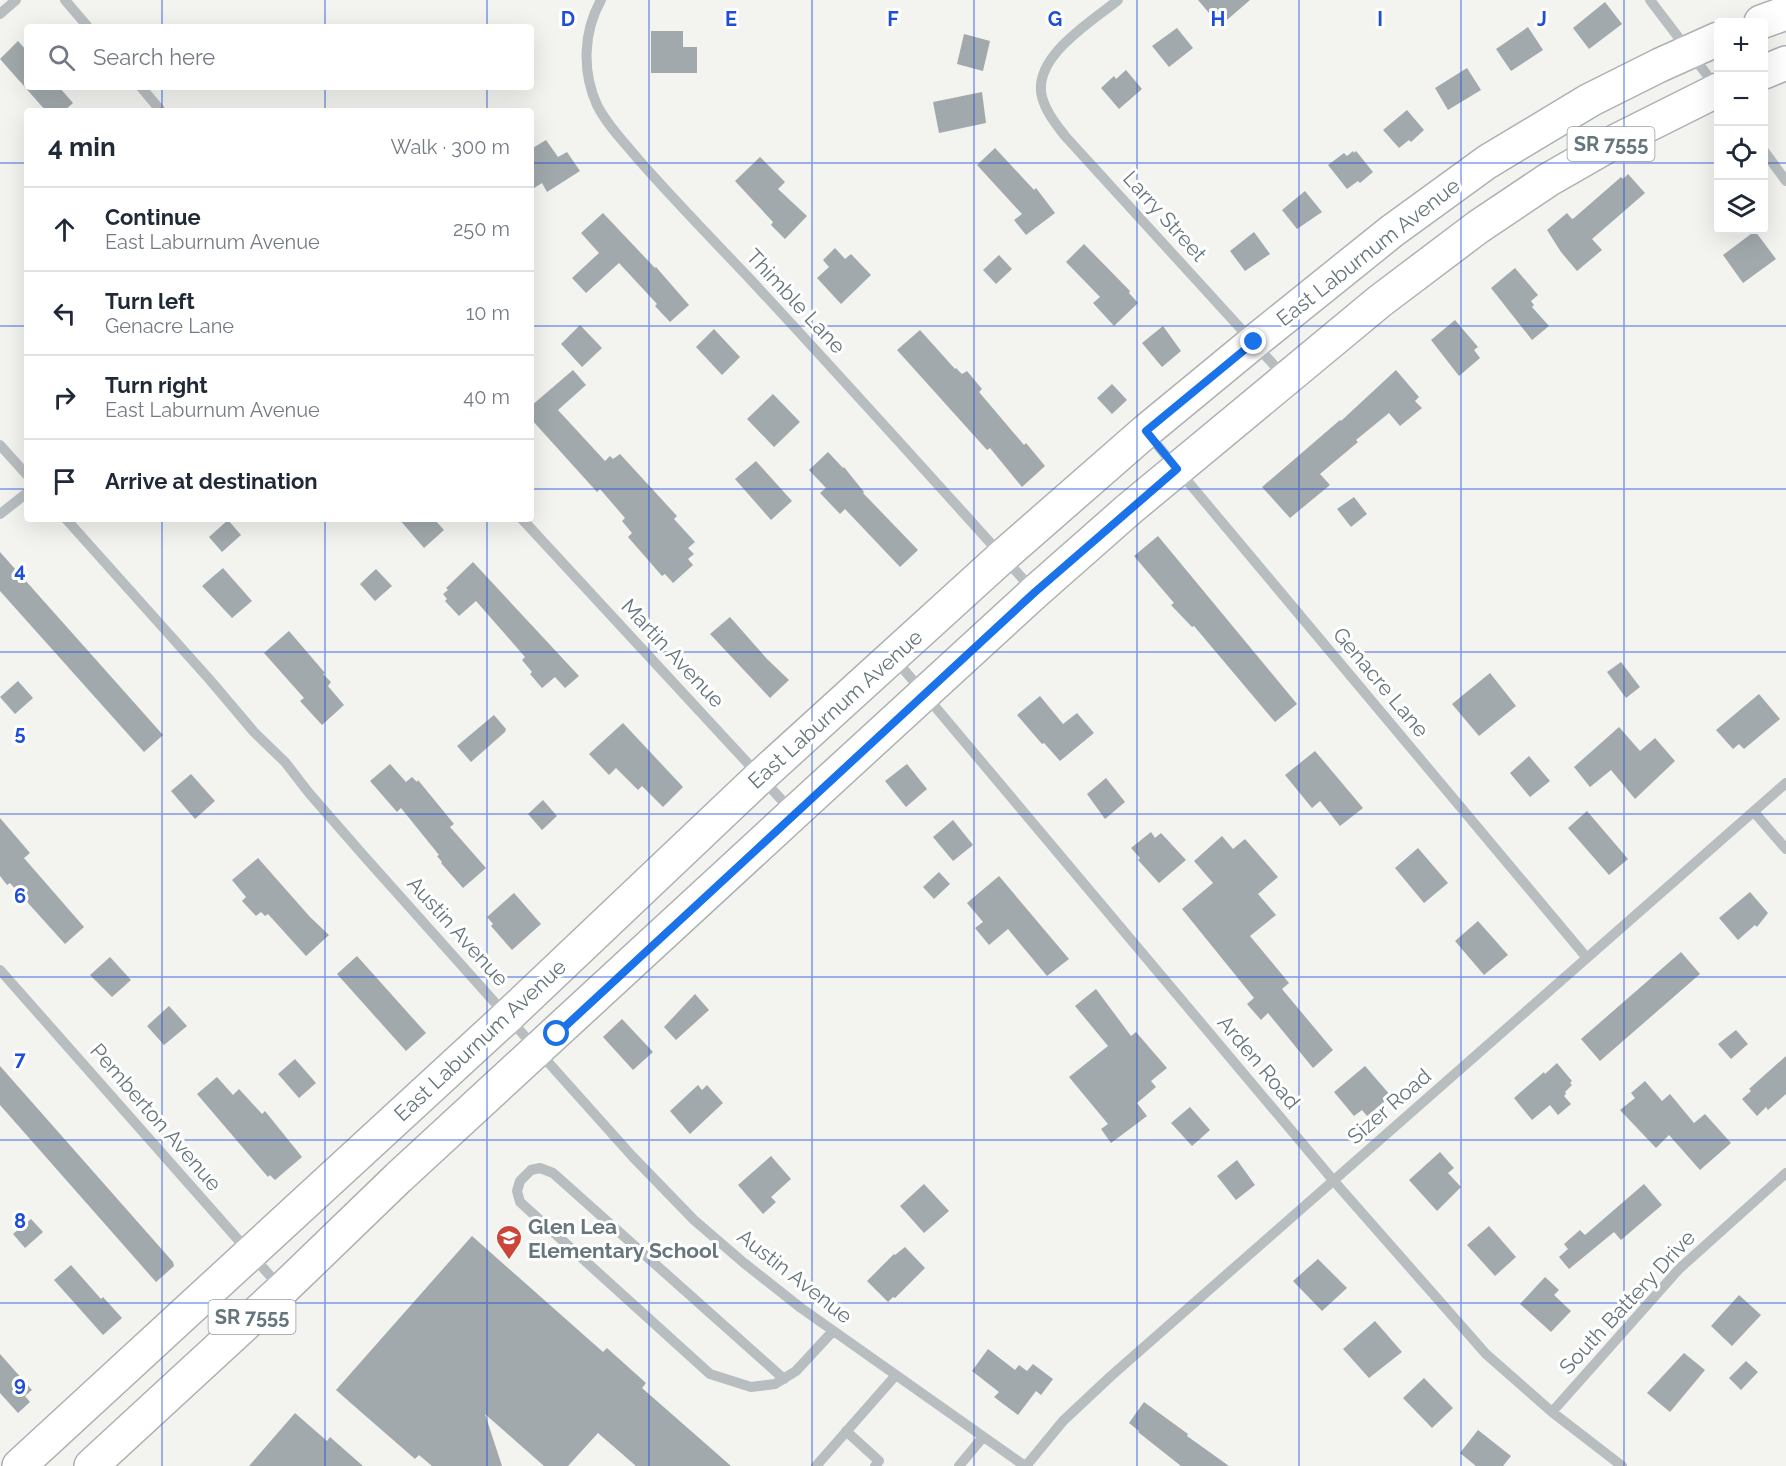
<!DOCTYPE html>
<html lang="en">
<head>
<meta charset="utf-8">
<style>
	body { margin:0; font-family:Raleway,sans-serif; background:#f2f2f3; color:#1f2937 }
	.controls { position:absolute; right:18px; top:18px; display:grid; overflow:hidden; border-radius:6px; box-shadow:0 6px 24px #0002 }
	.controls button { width:54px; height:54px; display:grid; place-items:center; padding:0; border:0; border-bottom:2px solid #e0e1e3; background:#fff; color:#1f2937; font:30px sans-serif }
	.stop { position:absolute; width:18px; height:18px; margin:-14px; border:4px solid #1a73e8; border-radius:50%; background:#fff }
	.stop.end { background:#1a73e8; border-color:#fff; box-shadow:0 2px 6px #0008 }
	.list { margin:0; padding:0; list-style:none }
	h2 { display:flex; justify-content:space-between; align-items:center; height:78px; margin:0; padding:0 24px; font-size:26px }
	h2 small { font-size:20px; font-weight:400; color:#747a83 }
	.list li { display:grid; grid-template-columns:39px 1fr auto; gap:18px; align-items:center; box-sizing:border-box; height:84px; padding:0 24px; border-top:2px solid #e0e1e3 }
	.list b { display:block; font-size:22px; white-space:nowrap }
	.list p { margin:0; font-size:20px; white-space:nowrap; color:#747a83 }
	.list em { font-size:20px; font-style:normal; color:#747a83 }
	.icon { flex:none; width:33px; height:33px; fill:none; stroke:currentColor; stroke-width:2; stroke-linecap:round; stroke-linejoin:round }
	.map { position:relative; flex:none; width:1786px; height:1466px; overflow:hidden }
	.search { position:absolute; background:#fff; box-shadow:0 6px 24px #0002; left:24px; top:24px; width:510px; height:66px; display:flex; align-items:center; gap:15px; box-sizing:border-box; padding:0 21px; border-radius:6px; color:#747a83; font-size:22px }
	.panel { position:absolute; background:#fff; box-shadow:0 6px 24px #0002; left:24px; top:108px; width:510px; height:414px; border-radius:6px }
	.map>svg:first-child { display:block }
	.building { fill:#a1a9ac }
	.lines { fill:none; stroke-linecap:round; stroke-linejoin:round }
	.major-casing { stroke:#acb1b3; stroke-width:36 }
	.minor { stroke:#b8bdbf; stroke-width:10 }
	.major { stroke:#fff; stroke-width:33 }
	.route { stroke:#1a73e8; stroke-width:8 }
	.grid { fill:none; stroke:#1d4ed8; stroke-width:1.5; stroke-opacity:0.55 }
	.labels { text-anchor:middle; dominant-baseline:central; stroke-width:6; stroke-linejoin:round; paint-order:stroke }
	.shield { fill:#fff; stroke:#949fa4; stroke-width:1.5 }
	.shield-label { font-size:20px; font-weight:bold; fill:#66767d }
	.street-label { font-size:21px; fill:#66767d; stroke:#fff }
	.poi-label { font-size:21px; font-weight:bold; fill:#66767d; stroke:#fff; text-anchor:start }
	.grid-label { font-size:20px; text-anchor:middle; font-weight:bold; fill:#1d4ed8; stroke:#fff; stroke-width:6; stroke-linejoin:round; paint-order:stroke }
</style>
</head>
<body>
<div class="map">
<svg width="1786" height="1466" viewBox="0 0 1786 1466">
	<rect width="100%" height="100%" fill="#f3f3f0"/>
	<path class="building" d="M1198 0H1250L1220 26Z
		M1605 2 1622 24 1589 49 1573 28Z
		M1528 27 1543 50 1511 71 1496 49Z
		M1177 28 1193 48 1169 67 1152 46Z
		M651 31H683V47H697V73H651Z
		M964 34 990 41 983 71 957 64Z
		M18 41 27 51V87H59L73 103 64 111H46L0 59Z
		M1467 68 1481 90 1448 110 1435 88Z
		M1126 70 1142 89 1119 109 1101 88 1114 76 1116 79Z
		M982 92 986 123 939 133 933 102Z
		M1407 110 1424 130 1411 142 1409 140 1399 148 1383 130Z
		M546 140 558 157 567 152 580 171 547 192 542 183 531 190V149Z
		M995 148 1034 190 1036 188 1055 213 1026 235 1014 220 1022 214 977 165Z
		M1353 151 1354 153 1356 151 1373 172 1360 183 1358 181 1347 189 1328 165 1344 153 1347 156Z
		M760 157 785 182 778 189 807 216 785 239 771 225 773 222 735 181Z
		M1628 174 1645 193 1592 239 1602 250 1577 271 1561 252 1547 230 1567 213 1572 219 1574 218 1621 177 1623 179Z
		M1305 191 1322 212 1297 229 1282 210Z
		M603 213 655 268 656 267 689 305 670 322 655 306 657 304 619 263 586 293 572 278 599 253 581 233Z
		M1755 231 1776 259 1743 283 1723 255Z
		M1254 232 1270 254 1245 271 1230 251Z
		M1084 244 1130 291 1129 293 1138 303 1114 326 1093 303 1100 297 1066 262Z
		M835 248 845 259 851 254 871 275 841 304 817 278 829 267 823 260Z
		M999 255 1012 269 996 284 983 270Z
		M1515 268 1538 295 1531 301 1534 305 1532 307 1549 326 1532 340 1491 288Z
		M1455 320 1478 347 1474 350 1480 358 1459 376 1431 340Z
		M580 325 602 348 582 367 561 344Z
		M1163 326 1181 351 1162 367 1142 343Z
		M714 329 740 357 722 375 696 347Z
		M920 330 955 369 956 368 962 374 967 371 982 389 979 392 1024 445 1026 443 1045 466 1022 487 990 448 987 450 897 350Z
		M573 370 586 385 558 410 605 461 610 456 613 459 620 454 677 516 674 519 695 542 688 548 694 554 688 559 693 565 673 583 665 574 662 576 628 537 632 533 622 521 625 518 600 489 597 492 531 419V406Z
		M1396 370 1419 397 1415 401 1422 408 1400 426 1389 413 1356 440 1358 442 1320 474 1330 485 1290 518 1262 487 1340 420 1341 421Z
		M1112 384 1127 400 1112 414 1097 398Z
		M773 394 800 422 774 447 747 419Z
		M828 452 843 468 844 467 864 492 863 493 918 550 900 567 845 509 840 514 820 493 826 488 809 470Z
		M756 461 792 501 771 520 735 479Z
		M1354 497 1367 514 1351 527 1337 509Z
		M399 519H434L444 530 424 548Z
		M228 520 241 535 222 552 209 537Z
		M1158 536 1297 704 1275 722 1194 626 1192 627 1171 605 1174 603 1134 556Z
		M0 552 163 735 144 752 0 591Z
		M473 562 579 676 565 688 555 677 542 688 530 674 532 672 522 660 525 657 476 601 459 616 445 601 447 599 443 594 448 590 446 588Z
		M223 568 252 601 232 618 202 586Z
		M376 569 392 586 375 601 360 584Z
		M730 617 767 659 789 680 770 698 710 634Z
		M289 631 325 673 323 674 331 682 328 686 344 705 322 725 300 701 304 698 264 653Z
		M1621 662 1640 687 1626 698 1607 672Z
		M1490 673 1516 706 1479 736 1452 704Z
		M18 681 33 698 15 714 0 697Z
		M1759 694 1780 719 1744 749 1739 744 1733 749 1716 730Z
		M1040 696 1063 724 1077 713 1094 733 1060 761 1044 743 1042 744 1017 715Z
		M494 715 506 729 505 732 471 762 457 746Z
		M623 723 683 787 663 807 642 786 638 790 616 768 609 775 589 754Z
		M1619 727 1640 751 1655 738 1675 761 1635 799 1611 770 1590 787 1574 767Z
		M1315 751 1363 808 1340 826 1320 801 1312 808 1285 775Z
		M1529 756 1550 781 1530 797 1510 773Z
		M390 764 406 782 412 777 417 782 418 780 454 824 450 827 486 868 463 888 441 863 442 862 437 856 439 855 401 808 397 812 370 781Z
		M907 764 927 789 906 807 885 781Z
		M191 774 215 801 195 819 171 791Z
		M1106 778 1125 802 1105 819 1087 794Z
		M543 800 557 816 542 830 528 814Z
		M1587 811 1628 859 1609 875 1568 828Z
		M0 818 30 853 24 858 84 927 65 944 10 883 7 885 0 876Z
		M953 820 973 845 953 861 933 837Z
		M1151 832 1155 838 1161 833 1186 860 1159 883 1138 860 1140 858 1131 848Z
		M1222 836 1233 849 1245 839 1278 877 1258 894 1276 915 1250 936 1289 983 1282 989 1333 1050 1313 1068 1268 1013 1261 1020 1247 1004 1254 998 1182 909 1213 883 1194 861Z
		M1418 848 1448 883 1424 903 1395 868Z
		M258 858 310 917 329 935 306 956 268 914 265 916 261 912 256 916 242 901 246 897 232 880Z
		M939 872 950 884 934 899 923 887Z
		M999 876 1069 959 1047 976 1008 929 989 945 975 928 983 922 967 903Z
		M1750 892 1768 913 1757 927 1755 925 1738 940 1719 918Z
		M514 893 541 924 512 950 491 926 493 924 487 917Z
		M1478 921 1508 955 1484 975 1455 941Z
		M1681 952 1700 974 1600 1061 1581 1039Z
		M357 956 426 1033 406 1051 337 974Z
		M110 957 131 980 112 997 90 975Z
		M1096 989 1131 1036 1136 1032 1167 1068 1151 1081 1156 1087 1137 1103 1147 1116 1111 1143 1101 1129 1108 1124 1069 1077 1108 1046 1075 1006Z
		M695 994 709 1010 676 1040 664 1027Z
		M169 1006 187 1026 164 1045 147 1026Z
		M622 1019 653 1052 633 1070 603 1037Z
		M1736 1030 1748 1044 1731 1059 1718 1044Z
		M1786 1056V1094L1768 1110 1766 1107 1757 1116 1742 1099 1751 1091 1749 1089Z
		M295 1059 316 1083 299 1098 278 1074Z
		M1557 1063 1572 1081 1570 1083 1572 1085 1565 1092 1566 1094 1564 1096 1571 1104 1558 1115 1550 1105 1532 1120 1514 1098 1544 1072 1545 1074Z
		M0 1066 173 1262 174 1266 156 1282 0 1105Z
		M1365 1066 1391 1096 1367 1116 1362 1110 1354 1116 1334 1092Z
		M217 1077 233 1095 239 1089 262 1114 265 1111 302 1157 275 1180 270 1175 268 1177 197 1094Z
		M1645 1081 1662 1101 1670 1094 1694 1123 1705 1114 1731 1143 1700 1170 1669 1135 1656 1148 1620 1110 1635 1098 1631 1093Z
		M698 1085 702 1090 707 1085 723 1103 690 1134 670 1111Z
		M1190 1107 1210 1130 1192 1146 1171 1123Z
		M1440 1152 1454 1168 1448 1173 1461 1187 1437 1211 1409 1180Z
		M771 1156 791 1179 771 1197 776 1202 763 1214 738 1185Z
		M1237 1160 1255 1185 1236 1200 1217 1176Z
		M924 1184 949 1211 924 1233 900 1206Z
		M1644 1184 1662 1205 1621 1240 1614 1232 1569 1269 1559 1257 1568 1249 1564 1244 1580 1230 1585 1235Z
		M31 1219 43 1232 25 1248 13 1234Z
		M1489 1226 1516 1257 1495 1276 1467 1245Z
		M472 1236 603 1352 607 1348 646 1383 642 1388 731 1466H636L598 1433 568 1466H544L485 1414 502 1466H432L419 1455 415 1459 361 1412 336 1390Z
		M905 1247 925 1268 895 1298 893 1297 888 1302 867 1281 894 1254 895 1255Z
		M1318 1259 1347 1288 1322 1311 1293 1281Z
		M71 1265 101 1299 103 1297 122 1318 103 1335 54 1280Z
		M1545 1277 1559 1290 1554 1295 1571 1311 1551 1332 1520 1304Z
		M1739 1295 1761 1315 1732 1346 1711 1326Z
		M1375 1321 1402 1352 1369 1378 1343 1349Z
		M988 1349 1015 1370 1019 1365 1027 1371 1033 1364 1053 1379 1041 1395 1036 1391 1018 1415 994 1397 999 1392 972 1371Z
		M1684 1353 1705 1370 1670 1412 1647 1393Z
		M0 1354 32 1390 25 1396 30 1402 18 1413 0 1393Z
		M1746 1361 1758 1372 1741 1390 1729 1378Z
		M1424 1378 1453 1408 1432 1428 1403 1398Z
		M1144 1402 1188 1434 1187 1436 1229 1466H1181L1138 1432 1139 1431 1129 1423Z
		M295 1413 327 1441 330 1437 363 1466H249Z
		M1478 1430 1511 1456 1503 1466H1476L1460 1453Z"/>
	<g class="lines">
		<defs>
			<path id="major" d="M1761 22 1786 13
				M1764 72 1786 63
				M19 1466 508 1016 760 777 1003 556 1146 431 1254 342 1392 231 1487 162 1590 100 1660 65 1718 39
				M91 1466 282 1290 398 1178 794 813 1035 592 1128 510 1380 301 1478 227 1548 180 1616 141 1718 90"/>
		</defs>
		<use href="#major" class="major-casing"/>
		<path class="minor" d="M65 0 88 27
			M601 0C583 32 582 72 597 105 607 125 624 142 638 159 674 200 712 239 749 278 845 381 939 486 1033 590
			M1118 0C1091 22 1032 57 1042 97 1046 112 1056 124 1065 136L1284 376
			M1650 0 1717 88
			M0 14 16 0
			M141 87 161 111
			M1764 151 1786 181
			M1148 434 1587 958
			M0 445 27 475
			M0 514 27 493
			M66 519 210 680 254 732 285 762 309 793 364 856 564 1080 632 1156 694 1220 744 1263 801 1308 1025 1466
			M522 519 791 810
			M895 659 1333 1180 1486 1354 1552 1412 1622 1466
			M1754 812 1786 849
			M0 970 280 1287
			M784 1379 553 1173 540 1168 531 1170 520 1181 517 1191 520 1202 710 1374 751 1387 775 1384 796 1371 833 1331
			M1552 1412 1679 1269 1786 1173
			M846 1431 879 1461 875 1466
			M816 1466 896 1375
			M959 1466 983 1437
			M1026 1466 1063 1421 1111 1376 1786 783"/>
		<use href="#major" class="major"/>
	</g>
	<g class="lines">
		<path class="route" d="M557 1034 1035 592 1177 469 1146 431 1254 342"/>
	</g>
	<path class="grid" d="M162 0V27M325 0V27M487 0V27M649 0V1466M812 0V1466M974 0V1466M1137 0V1466M1299 0V1466M1461 0V1466M1624 0V1466M162 87V111M325 87V111M487 87V111M0 163H27M531 163H1718M1764 163H1786M0 326H27M531 326H1786M0 489H27M531 489H1786M162 519V1466M325 519V1466M487 519V1466M0 652H1786M0 814H1786M0 977H1786M0 1140H1786M0 1303H1786"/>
	<defs>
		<symbol id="school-pin" viewBox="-11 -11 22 30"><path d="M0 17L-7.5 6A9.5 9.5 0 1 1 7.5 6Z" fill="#cb4638" stroke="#fff"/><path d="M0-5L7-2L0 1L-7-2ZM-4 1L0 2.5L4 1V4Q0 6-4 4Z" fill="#fff"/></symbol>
	</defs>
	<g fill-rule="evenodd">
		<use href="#school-pin" x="494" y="1223" width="30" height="40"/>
	</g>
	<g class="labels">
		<g class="shield">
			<rect x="1567.5" y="127" width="87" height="34" rx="4.5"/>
			<rect x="208.5" y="1300" width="87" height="34" rx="4.5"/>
		</g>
		<g class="shield-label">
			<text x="1611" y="144">SR 7555</text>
			<text x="252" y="1317">SR 7555</text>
		</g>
		<g class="street-label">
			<text transform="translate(1165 216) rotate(48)">Larry Street</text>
			<text transform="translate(1368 252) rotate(-38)">East Laburnum Avenue</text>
			<text transform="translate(796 301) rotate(47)">Thimble Lane</text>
			<text transform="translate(673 653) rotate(47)">Martin Avenue</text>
			<text transform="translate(1381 682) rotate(50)">Genacre Lane</text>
			<text transform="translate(835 709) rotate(-42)">East Laburnum Avenue</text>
			<text transform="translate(458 931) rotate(48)">Austin Avenue</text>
			<text transform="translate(480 1040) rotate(-43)">East Laburnum Avenue</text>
			<text transform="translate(1259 1062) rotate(50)">Arden Road</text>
			<text transform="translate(1389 1106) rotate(-41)">Sizer Road</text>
			<text transform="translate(156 1117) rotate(49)">Pemberton Avenue</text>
			<text transform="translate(795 1276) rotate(38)">Austin Avenue</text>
			<text transform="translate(1627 1302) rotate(-47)">South Battery Drive</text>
		</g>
		<g class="poi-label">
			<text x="528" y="1226">Glen Lea<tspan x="528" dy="24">Elementary School</tspan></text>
		</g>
	</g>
	<g class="grid-label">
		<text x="568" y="26">D</text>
		<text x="731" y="26">E</text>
		<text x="893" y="26">F</text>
		<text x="1055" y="26">G</text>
		<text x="1218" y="26">H</text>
		<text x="1380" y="26">I</text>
		<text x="1542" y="26">J</text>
		<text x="20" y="577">4</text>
		<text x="20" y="740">5</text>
		<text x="20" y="903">6</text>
		<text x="20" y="1066">7</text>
		<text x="20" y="1228">8</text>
		<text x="20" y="1391">9</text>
	</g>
</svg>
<div class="controls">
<button>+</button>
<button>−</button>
<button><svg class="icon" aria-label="locate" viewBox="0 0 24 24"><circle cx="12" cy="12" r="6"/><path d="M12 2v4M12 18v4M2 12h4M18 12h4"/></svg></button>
<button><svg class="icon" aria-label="layers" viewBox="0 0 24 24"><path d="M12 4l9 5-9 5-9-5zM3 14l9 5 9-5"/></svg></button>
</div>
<div class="stop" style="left:557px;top:1034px"></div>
<div class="stop end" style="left:1254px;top:342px"></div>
<div class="search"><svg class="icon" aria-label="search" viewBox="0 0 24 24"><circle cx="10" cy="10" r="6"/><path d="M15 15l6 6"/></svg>Search here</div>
<section class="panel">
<h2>4 min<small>Walk · 300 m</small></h2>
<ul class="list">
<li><svg class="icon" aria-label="ahead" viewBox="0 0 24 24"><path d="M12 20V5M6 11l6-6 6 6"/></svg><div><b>Continue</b><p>East Laburnum Avenue</p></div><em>250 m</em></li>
<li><svg class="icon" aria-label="left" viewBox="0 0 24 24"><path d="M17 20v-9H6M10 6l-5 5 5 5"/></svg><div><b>Turn left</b><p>Genacre Lane</p></div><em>10 m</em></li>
<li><svg class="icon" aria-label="right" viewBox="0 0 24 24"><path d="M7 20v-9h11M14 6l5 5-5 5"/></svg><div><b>Turn right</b><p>East Laburnum Avenue</p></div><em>40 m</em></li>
<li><svg class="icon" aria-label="arrive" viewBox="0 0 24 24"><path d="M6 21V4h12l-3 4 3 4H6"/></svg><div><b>Arrive at destination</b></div></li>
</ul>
</section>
</div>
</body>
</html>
